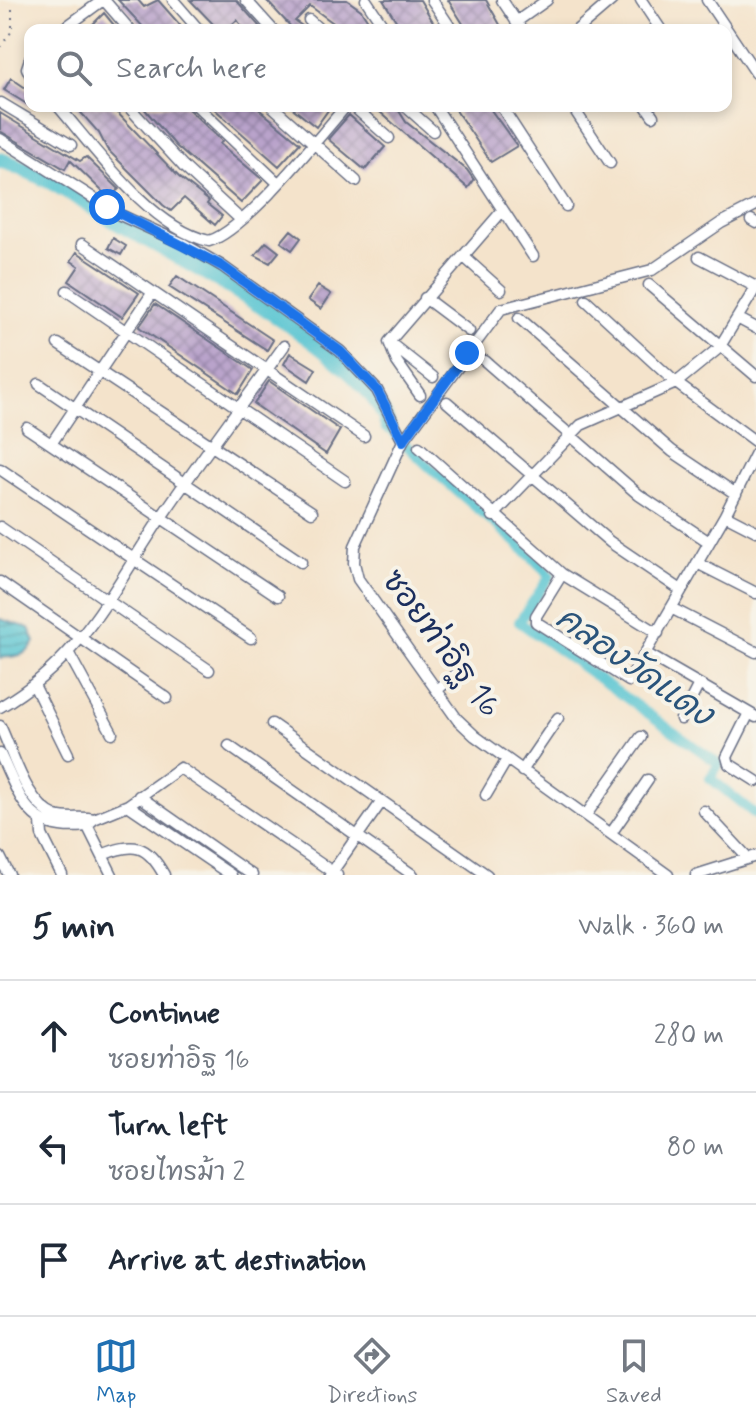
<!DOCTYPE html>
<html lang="en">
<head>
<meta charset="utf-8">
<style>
	body { margin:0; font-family:Mynerve,"Playpen Sans Thai",sans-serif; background:#f2f2f3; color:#1f2937 }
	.stop { position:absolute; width:24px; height:24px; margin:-18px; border:6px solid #1a73e8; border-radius:50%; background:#fff }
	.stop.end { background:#1a73e8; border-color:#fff; box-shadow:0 2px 8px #0008 }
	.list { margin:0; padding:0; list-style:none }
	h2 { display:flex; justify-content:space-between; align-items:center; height:104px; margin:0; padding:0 32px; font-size:34px }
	h2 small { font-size:26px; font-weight:400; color:#747a83 }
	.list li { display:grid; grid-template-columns:52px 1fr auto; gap:24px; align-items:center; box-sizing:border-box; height:112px; padding:0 32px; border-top:2px solid #e0e1e3 }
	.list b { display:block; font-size:30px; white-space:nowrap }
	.list p { margin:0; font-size:26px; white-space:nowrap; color:#747a83 }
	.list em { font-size:26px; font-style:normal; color:#747a83 }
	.icon { flex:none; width:44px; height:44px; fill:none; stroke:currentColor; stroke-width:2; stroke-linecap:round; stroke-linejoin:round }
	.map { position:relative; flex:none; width:756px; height:875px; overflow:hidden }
	.search { position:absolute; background:#fff; box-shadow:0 4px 12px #0003; left:24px; right:24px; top:24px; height:88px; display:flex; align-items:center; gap:20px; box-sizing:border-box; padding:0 28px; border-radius:16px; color:#747a83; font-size:30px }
	.sheet { height:440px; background:#fff }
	nav { display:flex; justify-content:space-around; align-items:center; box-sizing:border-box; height:112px; border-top:2px solid #e0e1e3; background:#fff; font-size:22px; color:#747a83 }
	nav a { display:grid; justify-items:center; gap:4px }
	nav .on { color:#1f6fb2 }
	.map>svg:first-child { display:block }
	.water { fill:url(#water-rules); stroke:#3a7a98; stroke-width:2 }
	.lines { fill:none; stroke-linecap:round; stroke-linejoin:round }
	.canal { stroke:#59c5d2; stroke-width:10 }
	.river { stroke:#59c5d2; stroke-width:16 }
	.building { fill:url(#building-cross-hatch) }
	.minor-casing { stroke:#676e84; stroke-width:13 }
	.path { stroke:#676e84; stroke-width:2; stroke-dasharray:2 6; stroke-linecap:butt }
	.minor { stroke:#fff; stroke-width:10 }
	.route { stroke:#1a73e8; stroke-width:10 }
	.labels { text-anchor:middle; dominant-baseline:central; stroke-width:8; stroke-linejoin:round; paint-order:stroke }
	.street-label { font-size:32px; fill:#1b2f5e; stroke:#f7f3e8 }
	.water-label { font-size:34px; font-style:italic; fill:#2a547b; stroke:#f7f3e8 }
</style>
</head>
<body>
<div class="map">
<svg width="756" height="875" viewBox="0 0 756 875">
	<defs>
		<pattern id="water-rules" width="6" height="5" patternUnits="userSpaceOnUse" patternTransform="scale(2)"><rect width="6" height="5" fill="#59c5d2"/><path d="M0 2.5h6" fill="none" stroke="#49a0ae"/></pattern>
		<pattern id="building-cross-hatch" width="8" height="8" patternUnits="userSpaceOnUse" patternTransform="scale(2)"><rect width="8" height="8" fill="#b9a3cb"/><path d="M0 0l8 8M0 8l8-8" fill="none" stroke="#9685a8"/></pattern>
	</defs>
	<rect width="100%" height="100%" fill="#f7f3e8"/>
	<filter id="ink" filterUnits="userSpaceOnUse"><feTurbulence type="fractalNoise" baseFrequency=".0125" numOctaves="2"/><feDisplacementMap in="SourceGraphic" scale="16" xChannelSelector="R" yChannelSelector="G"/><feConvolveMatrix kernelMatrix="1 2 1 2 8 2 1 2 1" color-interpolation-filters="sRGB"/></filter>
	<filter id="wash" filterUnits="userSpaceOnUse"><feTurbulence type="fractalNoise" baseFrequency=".006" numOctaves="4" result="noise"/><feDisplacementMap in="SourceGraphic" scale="32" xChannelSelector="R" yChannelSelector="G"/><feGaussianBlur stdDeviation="1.8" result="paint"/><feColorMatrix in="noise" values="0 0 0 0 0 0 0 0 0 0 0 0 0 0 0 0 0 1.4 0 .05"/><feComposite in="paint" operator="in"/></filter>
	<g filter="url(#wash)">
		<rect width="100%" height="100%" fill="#f4e3cb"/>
		<path class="water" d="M0 619 29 628 35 642C27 657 15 656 0 658Z"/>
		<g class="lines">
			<path class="canal" d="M388 426C437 481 500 522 550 576L519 622 719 764 710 778 756 815"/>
			<path class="river" d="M0 160C51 176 89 207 134 232 195 267 371 358 388 426"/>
		</g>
		<g id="blocks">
			<path class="building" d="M118 0H138L144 7 158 0 180 25 175 30H146Z
				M190 0H236L260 27 245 30 237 20 226 30H211L215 26Z
				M266 0H347L361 10 374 30H343L310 6 295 21 308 30H294Z
				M383 0H420L438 30H402Z
				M448 0H486L503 30H489L486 25 479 30H467Z
				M104 13 118 30H87Z
				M11 78 30 91V106L4 90Z
				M75 106H111L179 177 209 201 207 204 222 216 215 225 184 198 171 211 163 205 107 149 99 133Z
				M142 106H185L222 141 220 144 263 180 241 203 176 146Z
				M211 106H255L300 143 279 166Z
				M290 106H331L316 127Z
				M373 106H392L399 111 406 122 467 170 474 180 468 188Z
				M453 106H488L517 146 491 162Z
				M0 113 80 161 86 157 119 189 109 198 70 160 65 169 0 131Z
				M349 115 385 147 365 170 328 139Z
				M291 230 301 238 292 250 281 242Z
				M113 238 126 246 121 255 108 248Z
				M266 242 279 252 270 263 255 255Z
				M77 252 139 293 122 317 69 281 79 266 71 261Z
				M177 276 273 340 267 350 169 287Z
				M318 286 331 294 321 309 308 300Z
				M155 304 253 370 238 394 139 327Z
				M290 353 316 369 309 381 284 364Z
				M269 381 340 430 326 454 254 404Z"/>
		</g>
	</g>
	<g filter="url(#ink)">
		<use href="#blocks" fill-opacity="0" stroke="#676e84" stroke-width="2"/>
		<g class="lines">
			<defs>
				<path id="minor" d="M104 0 130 30
					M173 0 199 30
					M246 0 273 30
					M366 0 386 30
					M432 0 452 30
					M502 0 522 30
					M641 0 661 30
					M707 0 756 73
					M309 20 320 30
					M516 22 547 0
					M62 30 103 0
					M577 30 612 0
					M30 59 27 68 30 74
					M1 103 71 145
					M58 106C96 150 151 228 209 241 245 231 319 137 346 106
					M128 106 185 168 240 219
					M197 106 278 183
					M272 106 356 181
					M353 106 389 138
					M405 106 433 131
					M435 106 533 256
					M501 106 566 206
					M572 106 610 163
					M646 106 653 116
					M0 139 120 215 184 244 222 266 340 351 377 390 403 441 355 546 354 563 358 579 457 719 475 736 668 875
					M751 220 756 223
					M82 244 364 436
					M463 256 501 290
					M649 285 756 376
					M67 291 345 481
					M425 298 469 331
					M586 300 676 383 756 442
					M519 318 672 451 736 494
					M739 319 756 328
					M390 343 433 377
					M58 344 312 512
					M485 361 639 495 709 542
					M39 384 301 562
					M420 395 397 362 389 342 503 210
					M447 402 610 542 681 590
					M27 428 278 596
					M403 441 501 309 652 270 721 223 756 205
					M51 444 153 292
					M419 447 562 574 658 633
					M0 469 251 638
					M725 515 756 531
					M493 516 581 425 676 383 719 348 756 287 699 257
					M0 527 209 670
					M697 563 756 593
					M562 574 536 616V622L629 681 725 515 756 453
					M0 582 167 698
					M671 608 756 652
					M69 654 112 733
					M647 654 756 717
					M35 687 68 754
					M437 690 460 671 456 660
					M0 707C81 660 110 594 160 519 200 460 243 403 284 346
					M749 713 727 757 729 764 756 781
					M681 719 698 686
					M272 724 487 875
					M0 726C13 752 26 805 56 816 68 820 81 816 94 819
					M229 746 413 875
					M0 754C22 800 28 833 86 826L94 819 128 805 180 768 337 875
					M522 771 558 718
					M486 795 506 761
					M139 796 252 875
					M128 805 231 875
					M704 811 748 858
					M586 815 641 737
					M41 822 42 835 62 875
					M86 823 112 875
					M612 832 648 780
					M102 855C134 842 147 844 164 875
					M0 857 9 875
					M330 875 382 801
					M696 875 756 856"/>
			</defs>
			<use href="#minor" class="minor-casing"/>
			<path class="path" d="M0 47 12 31V5"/>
			<use href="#minor" class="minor"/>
		</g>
	</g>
	<g class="lines" filter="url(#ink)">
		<path class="route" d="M107 207 222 266 340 351 377 390 403 441 467 353"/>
	</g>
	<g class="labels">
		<g class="street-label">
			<text transform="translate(441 644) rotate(53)">ซอยท่าอิฐ 16</text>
		</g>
		<g class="water-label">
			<text transform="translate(634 667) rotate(35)">คลองวัดแดง</text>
		</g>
	</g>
</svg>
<div class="stop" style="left:107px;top:207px"></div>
<div class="stop end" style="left:467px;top:353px"></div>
<div class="search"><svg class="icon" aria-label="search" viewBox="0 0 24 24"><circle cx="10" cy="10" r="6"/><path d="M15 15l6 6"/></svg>Search here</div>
</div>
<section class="sheet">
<h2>5 min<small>Walk · 360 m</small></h2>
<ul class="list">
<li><svg class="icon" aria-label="ahead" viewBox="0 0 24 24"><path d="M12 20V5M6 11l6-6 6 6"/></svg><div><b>Continue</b><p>ซอยท่าอิฐ 16</p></div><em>280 m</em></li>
<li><svg class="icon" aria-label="left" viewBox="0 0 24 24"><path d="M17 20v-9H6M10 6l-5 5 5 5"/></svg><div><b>Turn left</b><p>ซอยไทรม้า 2</p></div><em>80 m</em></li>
<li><svg class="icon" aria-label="arrive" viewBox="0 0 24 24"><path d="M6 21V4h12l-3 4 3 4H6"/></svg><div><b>Arrive at destination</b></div></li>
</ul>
</section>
<nav>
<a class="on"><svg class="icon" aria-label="map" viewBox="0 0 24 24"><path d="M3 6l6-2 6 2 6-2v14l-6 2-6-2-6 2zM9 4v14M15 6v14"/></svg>Map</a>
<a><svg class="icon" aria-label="directions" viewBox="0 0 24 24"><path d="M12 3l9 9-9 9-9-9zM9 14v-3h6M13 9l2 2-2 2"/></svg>Directions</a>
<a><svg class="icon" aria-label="saved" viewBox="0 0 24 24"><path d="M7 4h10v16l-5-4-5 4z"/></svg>Saved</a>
</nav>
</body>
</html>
